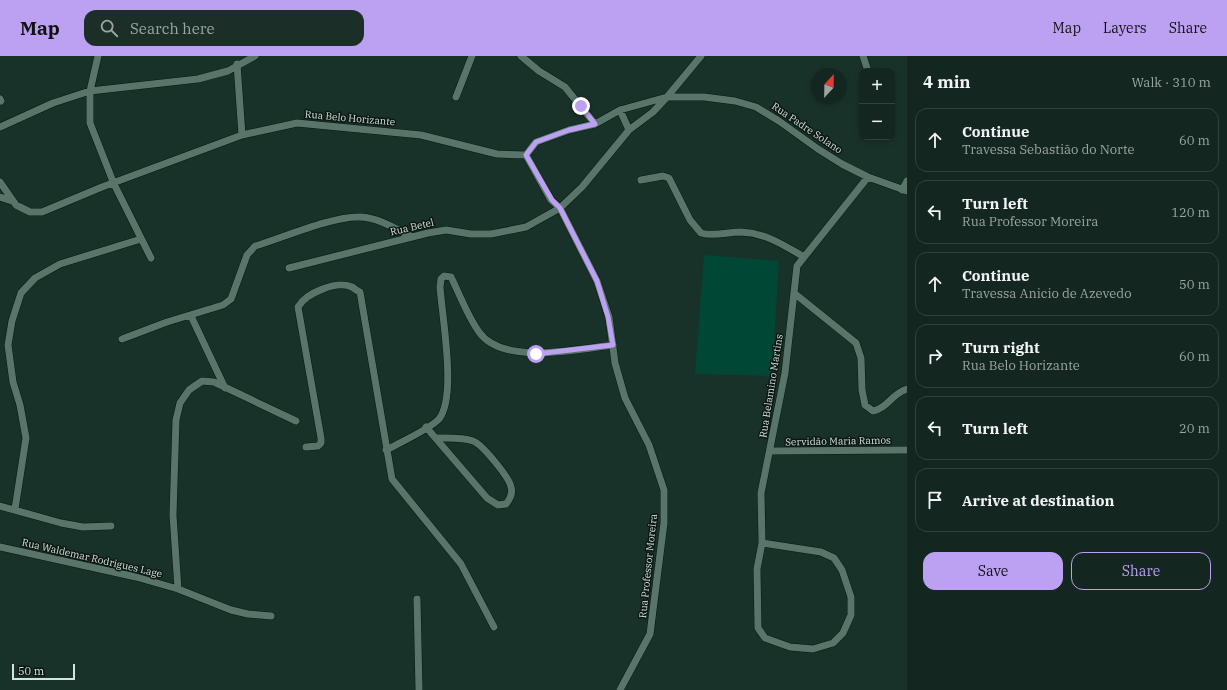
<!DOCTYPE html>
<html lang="en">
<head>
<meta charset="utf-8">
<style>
	body { margin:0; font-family:"IBM Plex Serif",serif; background:#1c2e28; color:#f1f3f6 }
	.controls { position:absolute; right:12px; top:12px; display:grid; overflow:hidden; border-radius:8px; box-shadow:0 2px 6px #0003 }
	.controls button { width:36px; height:36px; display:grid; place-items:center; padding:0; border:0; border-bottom:1px solid #32433d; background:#13261f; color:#f1f3f6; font:20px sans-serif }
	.compass { position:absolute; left:811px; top:12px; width:36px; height:36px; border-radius:50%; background:#13261f; box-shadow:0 2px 6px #0003; rotate:22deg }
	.scale { position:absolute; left:12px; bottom:10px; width:63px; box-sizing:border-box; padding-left:4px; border:2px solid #d4e3dd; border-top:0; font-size:11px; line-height:14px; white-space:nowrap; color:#d4e3dd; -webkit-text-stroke:3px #0c1713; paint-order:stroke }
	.stop { position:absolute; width:12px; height:12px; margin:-9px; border:3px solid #bca0f2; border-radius:50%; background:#fff }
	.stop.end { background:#bca0f2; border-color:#fff; box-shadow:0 1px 4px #0008 }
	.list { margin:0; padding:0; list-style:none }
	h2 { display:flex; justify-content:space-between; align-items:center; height:52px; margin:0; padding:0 16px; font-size:17px }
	h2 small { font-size:13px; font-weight:400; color:#9da5a4 }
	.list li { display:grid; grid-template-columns:26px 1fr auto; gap:12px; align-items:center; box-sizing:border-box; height:64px; margin:0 8px 8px; padding:0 8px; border:1px solid #32433d; border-radius:12px }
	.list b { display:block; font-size:15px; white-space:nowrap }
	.list p { margin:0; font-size:13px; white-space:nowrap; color:#9da5a4 }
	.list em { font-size:13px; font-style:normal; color:#9da5a4 }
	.actions { display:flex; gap:8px; padding:12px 16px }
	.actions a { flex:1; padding:9px 0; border:1px solid #bca0f2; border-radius:12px; text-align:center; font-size:14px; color:#bca0f2 }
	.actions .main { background:#bca0f2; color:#111 }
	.icon { flex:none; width:22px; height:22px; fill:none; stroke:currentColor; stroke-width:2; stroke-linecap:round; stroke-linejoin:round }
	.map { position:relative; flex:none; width:907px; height:634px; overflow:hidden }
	header { display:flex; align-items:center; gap:24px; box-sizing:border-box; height:56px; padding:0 20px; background:#bca0f2; color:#111 }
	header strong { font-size:19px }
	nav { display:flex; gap:22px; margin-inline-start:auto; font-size:14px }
	.search { width:280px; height:36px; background:#1c2e28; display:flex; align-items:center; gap:10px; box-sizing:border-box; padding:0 14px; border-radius:12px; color:#9da5a4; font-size:15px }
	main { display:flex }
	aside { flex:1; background:#13261f }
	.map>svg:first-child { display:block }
	.green { fill:#004735 }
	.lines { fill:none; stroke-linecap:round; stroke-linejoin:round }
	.minor-casing { stroke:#021912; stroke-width:8 }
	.minor { stroke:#597469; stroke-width:7 }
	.route { stroke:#bca0f2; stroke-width:5 }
	.labels { text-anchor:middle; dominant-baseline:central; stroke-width:3; stroke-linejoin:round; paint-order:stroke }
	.street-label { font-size:10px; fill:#d4e3dd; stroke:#0c1713 }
</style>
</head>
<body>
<header>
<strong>Map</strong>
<div class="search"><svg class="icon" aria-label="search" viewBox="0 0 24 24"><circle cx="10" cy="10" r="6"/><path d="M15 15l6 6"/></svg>Search here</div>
<nav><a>Map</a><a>Layers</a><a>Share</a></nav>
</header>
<main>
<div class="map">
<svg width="907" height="634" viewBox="0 0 907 634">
	<rect width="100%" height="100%" fill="#193229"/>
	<path class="green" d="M704 199 779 205 772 320 695 318Z"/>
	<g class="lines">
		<defs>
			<path id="minor" d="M98 0 90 35V67L114 128 151 202
				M521 0 539 15 565 31 595 68
				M863 0 868 15
				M237 8 242 79
				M456 41 472 0
				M0 43 1 45
				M620 54 629 74
				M0 71 53 47 90 35 198 23 228 15 255 0
				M641 124 663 120 669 122 690 164 701 177C714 181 727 176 741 176 766 177 783 189 804 201
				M0 126 16 149 30 156H42L102 131 242 79 297 67 421 79 497 98 526 99 536 86 569 74 595 68 620 54 667 41H704L735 45 756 51 779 65 818 93 842 108 868 121 907 135
				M902 134 907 125
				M0 141 12 145
				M289 212 428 177 446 174 471 178H491L526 171 560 152 551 144 526 99
				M794 237 856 287 861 302 862 334 865 349 873 355C888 352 891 338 907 333
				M191 260 225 332
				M122 283 167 266 223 249 231 243 247 199 255 190C282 182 335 159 361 161 379 162 396 173 412 181
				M426 371 487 442 498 449 506 448C510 443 513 437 511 431 509 421 482 388 473 385 462 381 448 382 436 382
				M306 391 318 390 321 387V382L298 251C306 237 337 224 352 231 354 232 357 235 360 236L392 423 461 508 494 571
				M386 394C399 387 430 373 439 363 457 341 442 260 440 231L441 223 444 220 451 221C460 239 467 259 479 276 503 310 577 293 613 289
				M770 395 907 394
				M0 450 61 467 83 471 111 470
				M15 453 26 382 20 349 13 326 8 289 12 265 21 237 35 222 60 208 141 183
				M762 487 821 496 834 502 842 514 851 541V559L843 577 833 587 813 593 790 591 765 582 758 572 757 513 762 487 761 437 785 317 797 210 868 121
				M0 491 136 521 178 533 231 554 248 558 271 560
				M178 533 173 459 176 364 180 347 189 334 202 325 214 326 296 365
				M417 543 419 634
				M620 634 650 578 664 467V434L649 389 625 342 615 307 609 261 597 225 560 152 582 131 629 74 653 56 667 41 701 0"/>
		</defs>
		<use href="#minor" class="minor-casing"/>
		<use href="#minor" class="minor"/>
	</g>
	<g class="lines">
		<path class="route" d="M536 298 613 289 608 261 597 225 560 152 552 144 526 99 536 86 569 74 595 68 581 50"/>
	</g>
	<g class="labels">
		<g class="street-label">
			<text transform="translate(350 62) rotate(5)">Rua Belo Horizante</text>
			<text transform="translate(807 72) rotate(34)">Rua Padre Solano</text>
			<text transform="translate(412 171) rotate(-13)">Rua Betel</text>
			<text transform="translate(771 330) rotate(-81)">Rua Belamino Martins</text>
			<text transform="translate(838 385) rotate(-1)">Servidão Maria Ramos</text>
			<text transform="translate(92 502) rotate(13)">Rua Waldemar Rodrigues Lage</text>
			<text transform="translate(648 510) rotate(-84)">Rua Professor Moreira</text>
		</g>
	</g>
</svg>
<div class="controls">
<button>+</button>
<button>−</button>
</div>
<svg class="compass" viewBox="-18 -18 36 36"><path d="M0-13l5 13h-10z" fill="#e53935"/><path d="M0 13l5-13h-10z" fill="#9da5a4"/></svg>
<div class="scale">50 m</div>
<div class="stop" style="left:536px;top:298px"></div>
<div class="stop end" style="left:581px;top:50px"></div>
</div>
<aside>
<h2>4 min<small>Walk · 310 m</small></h2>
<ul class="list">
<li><svg class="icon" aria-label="ahead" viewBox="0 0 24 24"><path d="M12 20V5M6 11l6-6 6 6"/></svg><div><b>Continue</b><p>Travessa Sebastião do Norte</p></div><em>60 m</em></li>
<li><svg class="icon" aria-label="left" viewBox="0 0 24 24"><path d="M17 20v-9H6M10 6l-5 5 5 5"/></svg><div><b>Turn left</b><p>Rua Professor Moreira</p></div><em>120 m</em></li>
<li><svg class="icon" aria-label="ahead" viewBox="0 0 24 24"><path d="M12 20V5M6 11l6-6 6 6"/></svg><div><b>Continue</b><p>Travessa Anicio de Azevedo</p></div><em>50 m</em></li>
<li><svg class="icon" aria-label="right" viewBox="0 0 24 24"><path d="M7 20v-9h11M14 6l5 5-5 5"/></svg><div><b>Turn right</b><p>Rua Belo Horizante</p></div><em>60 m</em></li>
<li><svg class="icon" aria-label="left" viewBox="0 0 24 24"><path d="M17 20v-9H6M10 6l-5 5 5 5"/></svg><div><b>Turn left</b></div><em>20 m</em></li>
<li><svg class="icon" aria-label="arrive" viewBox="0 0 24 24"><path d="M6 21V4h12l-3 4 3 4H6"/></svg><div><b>Arrive at destination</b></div></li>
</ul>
<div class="actions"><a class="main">Save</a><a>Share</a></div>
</aside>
</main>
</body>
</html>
